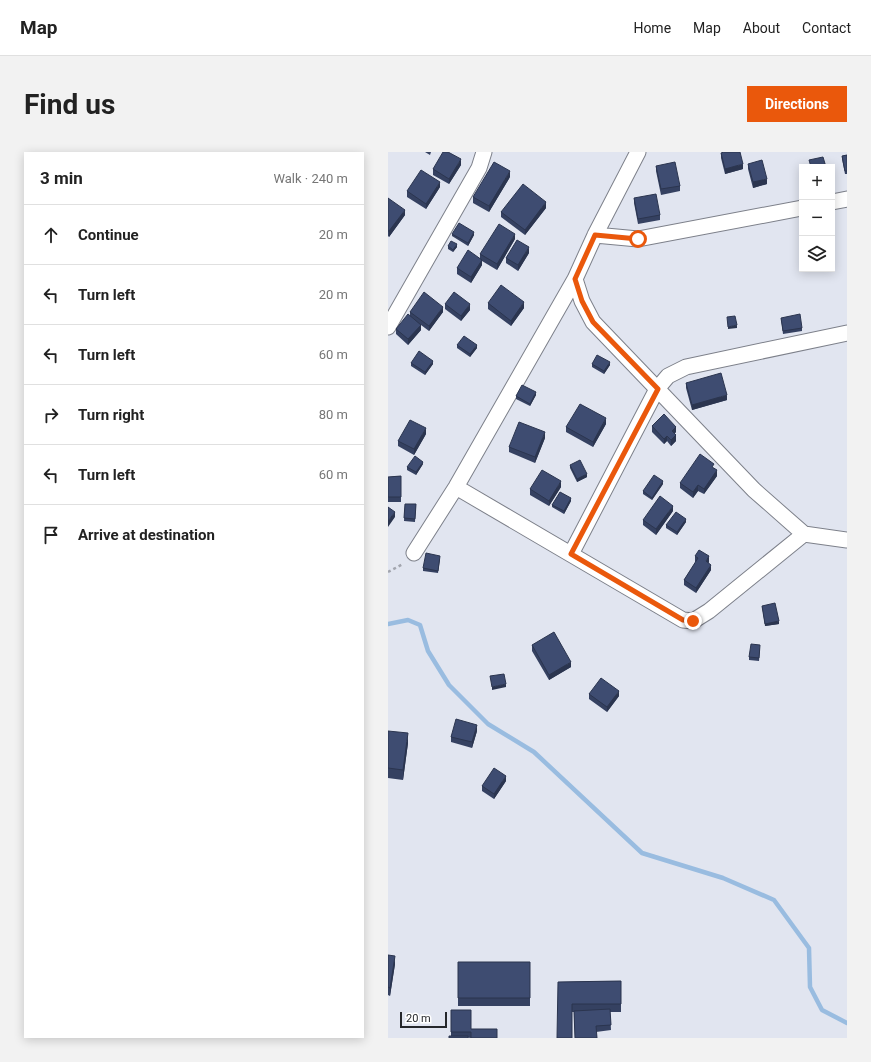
<!DOCTYPE html>
<html lang="en">
<head>
<meta charset="utf-8">
<style>
	body { margin:0; font-family:Roboto,sans-serif; background:#f2f2f2; color:#222 }
	.controls { position:absolute; right:12px; top:12px; display:grid; overflow:hidden; border-radius:0px; box-shadow:0 2px 10px #0003 }
	.controls button { width:36px; height:36px; display:grid; place-items:center; padding:0; border:0; border-bottom:1px solid #e0e0e0; background:#fff; color:#222; font:20px sans-serif }
	.scale { position:absolute; left:12px; bottom:10px; width:47px; box-sizing:border-box; padding-left:4px; border:2px solid #25272b; border-top:0; font-size:11px; line-height:14px; white-space:nowrap; color:#25272b; -webkit-text-stroke:3px #fff; paint-order:stroke }
	.stop { position:absolute; width:12px; height:12px; margin:-9px; border:3px solid #ea580c; border-radius:50%; background:#fff }
	.stop.end { background:#ea580c; border-color:#fff; box-shadow:0 1px 4px #0008 }
	.list { margin:0; padding:0; list-style:none }
	h2 { display:flex; justify-content:space-between; align-items:center; height:52px; margin:0; padding:0 16px; font-size:17px }
	h2 small { font-size:13px; font-weight:400; color:#767676 }
	.list li { display:grid; grid-template-columns:26px 1fr auto; gap:12px; align-items:center; box-sizing:border-box; height:60px; padding:0 16px; border-top:1px solid #e0e0e0 }
	.list b { display:block; font-size:15px; white-space:nowrap }
	.list em { font-size:13px; font-style:normal; color:#767676 }
	.icon { flex:none; width:22px; height:22px; fill:none; stroke:currentColor; stroke-width:2; stroke-linecap:round; stroke-linejoin:round }
	.map { position:relative; flex:none; width:459px; height:886px; overflow:hidden; border-radius:0px }
	header { display:flex; align-items:center; gap:24px; box-sizing:border-box; height:56px; padding:0 20px; background:#fff; border-bottom:1px solid #e0e0e0 }
	header strong { font-size:19px }
	nav { display:flex; gap:22px; margin-inline-start:auto; font-size:14px }
	.intro { display:flex; align-items:center; justify-content:space-between; box-sizing:border-box; height:96px; padding:0 24px }
	h1 { margin:0; font-size:28px }
	.button { padding:10px 18px; border-radius:0px; background:#ea580c; color:#fff; font-size:14px; font-weight:700 }
	main { display:flex; gap:24px; padding:0 24px }
	aside { flex:1; background:#fff; border-radius:0px; box-shadow:0 2px 10px #0003 }
	.map>svg:first-child { display:block }
	.lines { fill:none; stroke-linecap:round; stroke-linejoin:round }
	.stream { stroke:#99bce0; stroke-width:4.5 }
	.street-casing { stroke:#7d808a; stroke-width:17 }
	.path { stroke:#a2a5ae; stroke-width:2.5; stroke-dasharray:3 3; stroke-linecap:butt }
	.street { stroke:#fff; stroke-width:15 }
	.wall { fill:#354161 }
	.shaded-wall { fill:#2b354f }
	.building { fill:#3e4c71; stroke:#2b354f }
	.route { stroke:#ea580c; stroke-width:5 }
</style>
</head>
<body>
<header>
<strong>Map</strong>
<nav><a>Home</a><a>Map</a><a>About</a><a>Contact</a></nav>
</header>
<div class="intro"><h1>Find us</h1><a class="button">Directions</a></div>
<main>
<aside>
<h2>3 min<small>Walk · 240 m</small></h2>
<ul class="list">
<li><svg class="icon" aria-label="ahead" viewBox="0 0 24 24"><path d="M12 20V5M6 11l6-6 6 6"/></svg><div><b>Continue</b></div><em>20 m</em></li>
<li><svg class="icon" aria-label="left" viewBox="0 0 24 24"><path d="M17 20v-9H6M10 6l-5 5 5 5"/></svg><div><b>Turn left</b></div><em>20 m</em></li>
<li><svg class="icon" aria-label="left" viewBox="0 0 24 24"><path d="M17 20v-9H6M10 6l-5 5 5 5"/></svg><div><b>Turn left</b></div><em>60 m</em></li>
<li><svg class="icon" aria-label="right" viewBox="0 0 24 24"><path d="M7 20v-9h11M14 6l5 5-5 5"/></svg><div><b>Turn right</b></div><em>80 m</em></li>
<li><svg class="icon" aria-label="left" viewBox="0 0 24 24"><path d="M17 20v-9H6M10 6l-5 5 5 5"/></svg><div><b>Turn left</b></div><em>60 m</em></li>
<li><svg class="icon" aria-label="arrive" viewBox="0 0 24 24"><path d="M6 21V4h12l-3 4 3 4H6"/></svg><div><b>Arrive at destination</b></div></li>
</ul>
</aside>
<div class="map">
<svg width="459" height="886" viewBox="0 0 459 886">
	<rect width="100%" height="100%" fill="#e1e5f0"/>
	<g class="lines">
		<path class="stream" d="M0 472 20 468 32 473 40 499 61 533 100 572 146 600 254 701 335 726 386 748 421 796 422 835 434 858 459 871"/>
		<defs>
			<path id="street" d="M444 50 459 47
				M207 83 250 87 414 56
				M187 127 194 149 205 170 366 338 416 382 459 388
				M0 175 91 16 96 0
				M68 335 295 468 305 469 321 459 416 382
				M26 401 68 335 187 127 207 83 250 0
				M183 402 269 237 280 224 298 215 459 181"/>
		</defs>
		<use href="#street" class="street-casing"/>
		<path class="path" d="M0 420 15 412"/>
		<use href="#street" class="street"/>
	</g>
	<path class="wall" d="M37 0H43L42 3Z
		M333 1 355 17 337 22 333 6Z
		M459 3V22H457L454 7V4Z
		M360 12 379 32 365 36 360 17Z
		M73 13 61 32 45 23V17Z
		M268 14 292 34V39L273 43 268 19Z
		M122 25 101 60 85 51V45Z
		M52 35 38 57 19 45V39Z
		M0 46 17 63 1 85 0 84Z
		M246 46 272 63V68L250 72 246 51Z
		M158 56 137 83 113 65V60Z
		M64 82 86 83 80 94 64 84Z
		M127 87 109 118 94 109V113L83 131 69 122V116L92 106V102Z
		M60 94 69 95 65 100 60 97Z
		M141 101 130 119 118 111V106Z
		M100 151 136 156 123 174 100 157Z
		M57 152 82 158 73 169 57 157Z
		M22 160H55L41 179 33 173V178L20 193 8 182V177L22 164Z
		M393 166 414 176V179L395 182Z
		M69 193 89 196 82 205 69 196Z
		M23 211 45 212 37 223 23 214Z
		M204 212 222 213 216 222 204 215Z
		M298 231 339 248 304 258 298 236Z
		M148 243 142 254 128 247V244Z
		M218 272 205 295 178 280V275Z
		M264 274 288 280 287 281 288 289 283 294 279 289 276 292 264 280Z
		M38 282 26 303 10 294V289Z
		M157 286 147 311 121 300V295Z
		M35 312 28 323 19 318V315Z
		M182 313 199 325 189 330 182 316Z
		M326 316 329 324 316 342 310 339 305 346 292 336V331Z
		M13 324V350H0V325Z
		M275 332 264 348 255 342V339Z
		M173 335 161 354 142 343V337Z
		M183 349 176 362 164 355V353Z
		M17 352H28L27 370 16 369Z
		M285 359 268 383 255 373V368Z
		M298 370 289 383 278 376V373Z
		M307 404 321 410 320 411 323 418 308 441 296 433V428L308 410H307Z
		M52 407 50 421 35 419V416Z
		M374 454 391 472 377 474Z
		M144 493 183 515 161 528 144 499Z
		M372 496 371 509 361 508V505Z
		M201 542 231 544 219 560 201 547Z
		M0 579 20 591 15 628 0 626Z
		M89 579 84 596 63 590V585Z
		M118 629 106 647 94 639V634Z
		M0 803 7 812 2 844 0 843Z
		M70 810H142V854H70Z
		M233 829V860H222L223 878 208 880 209 886H187L186 860H184L170 830Z
		M63 858H83V886L63 884Z"/>
	<path class="shaded-wall" d="M73 7V13L61 32V27Z
		M355 12V17L337 22V17Z
		M122 19V25L101 60V54Z
		M379 27V32L365 36V30Z
		M52 30V35L38 57V52Z
		M158 50V56L137 83V78Z
		M17 58V63L1 85V79Z
		M86 80V83L80 94V91Z
		M127 82V87L109 118V112Z
		M69 92V95L65 100V98Z
		M141 95V101L130 119V113Z
		M94 108V113L83 131V125Z
		M136 150V156L123 174V169Z
		M82 152V158L73 169V164Z
		M55 155V160L41 179V174Z
		M33 173V178L20 193V187Z
		M349 173V176L340 177V175Z
		M89 193V196L82 205V202Z
		M45 209V212L37 223V220Z
		M222 210V213L216 222V219Z
		M148 240V243L142 254V252Z
		M339 243V248L304 258V253Z
		M218 266V272L205 295V290Z
		M288 275V280L284 284V279Z
		M38 276V282L26 303V297Z
		M157 280V286L147 311V305Z
		M288 283V289L283 294V288Z
		M279 284V289L276 292V287Z
		M35 310V312L28 323V320Z
		M329 318V324L316 342V337Z
		M199 322V325L189 330V327Z
		M173 329V335L161 354V349Z
		M275 329V332L264 348V346Z
		M310 333V339L305 346V340Z
		M183 346V349L176 362V359Z
		M285 354V359L268 383V377Z
		M7 360V365L0 375V369Z
		M298 367V370L289 383V380Z
		M321 404V410L318 415V409Z
		M323 413V418L308 441V436Z
		M391 469V472L377 474V472Z
		M183 510V515L161 528V523Z
		M118 532V535L104 538V535Z
		M231 539V544L219 560V555Z
		M89 573V579L84 596V590Z
		M20 581V591L15 628V618Z
		M118 624V629L106 647V642Z
		M7 804V812L2 844V836Z"/>
	<path class="building" d="M55 0H60L73 7 61 27 45 17Z
		M336 0H352L355 12 337 17 333 1Z
		M459 3V19H457L454 4Z
		M435 5 438 15H423L421 8Z
		M374 8 379 27 365 30 360 12Z
		M106 10 122 19 101 54 85 45Z
		M287 10 292 34 273 37 268 14Z
		M33 18 52 30 38 52 19 39Z
		M135 32 158 50 137 78 113 60Z
		M268 42 272 63 250 67 246 46Z
		M0 46 17 58 1 79H0Z
		M71 71 86 80 80 91 64 82Z
		M111 72 127 82 109 112 92 102Z
		M129 88 141 95 130 113 118 106Z
		M63 89 69 92 65 98 60 94Z
		M80 98 94 108 83 125 69 116Z
		M113 133 136 150 123 169 100 151Z
		M36 140 55 155 41 174 22 160Z
		M66 140 82 152 73 164 57 152Z
		M20 162 33 173 20 187 8 177Z
		M412 162 414 176 395 179 393 166Z
		M347 164 349 173 340 175 339 165Z
		M76 184 89 193 82 202 69 193Z
		M31 199 45 209 37 220 23 211Z
		M209 203 222 210 216 219 204 212Z
		M333 221 339 243 304 253 298 231Z
		M134 233 148 240 142 252 128 244Z
		M192 252 218 266 205 290 178 275Z
		M276 262 288 275 284 279 288 283 283 288 279 284 276 287 264 274Z
		M22 268 38 276 26 297 10 289Z
		M131 270 157 280 147 305 121 295Z
		M312 302 326 312 324 315 329 318 316 337 310 333 305 340 292 331Z
		M27 304 35 310 28 320 19 315Z
		M192 308 199 322 189 327 182 313Z
		M154 318 173 329 161 349 142 337Z
		M266 323 275 329 264 346 255 339Z
		M13 324V345H0V325Z
		M172 340 183 346 176 359 164 353Z
		M272 344 285 354 268 377 255 368Z
		M17 352H28L27 367 16 366Z
		M0 355 7 360 0 369Z
		M288 360 298 367 289 380 278 373Z
		M311 398 321 404 318 409 323 413 308 436 296 428 310 406 307 404Z
		M38 401 52 404 50 419 35 416Z
		M387 451 391 469 377 472 374 454Z
		M166 480 183 510 161 523 144 493Z
		M363 492 372 493 371 506 361 505Z
		M116 522 118 532 104 535 102 524Z
		M213 526 231 539 219 555 201 542Z
		M68 567 89 573 84 590 63 585Z
		M0 579 20 581 15 618 0 616Z
		M106 616 118 624 106 642 94 634Z
		M0 803 7 804 2 836 0 835Z
		M70 810H142V846H70Z
		M233 829V852H184V886H169L170 830Z
		M222 857 223 873 208 874 209 886H187L186 859Z
		M63 858H83V877H109V886H83V880H63Z
		M61 884H80V886H61Z"/>
	<g class="lines">
		<path class="route" d="M250 87 207 83 187 127 194 149 205 170 270 237 183 402 295 468 305 469"/>
	</g>
</svg>
<div class="controls">
<button>+</button>
<button>−</button>
<button><svg class="icon" aria-label="layers" viewBox="0 0 24 24"><path d="M12 4l9 5-9 5-9-5zM3 14l9 5 9-5"/></svg></button>
</div>
<div class="scale">20 m</div>
<div class="stop" style="left:250px;top:87px"></div>
<div class="stop end" style="left:305px;top:469px"></div>
</div>
</main>
</body>
</html>
